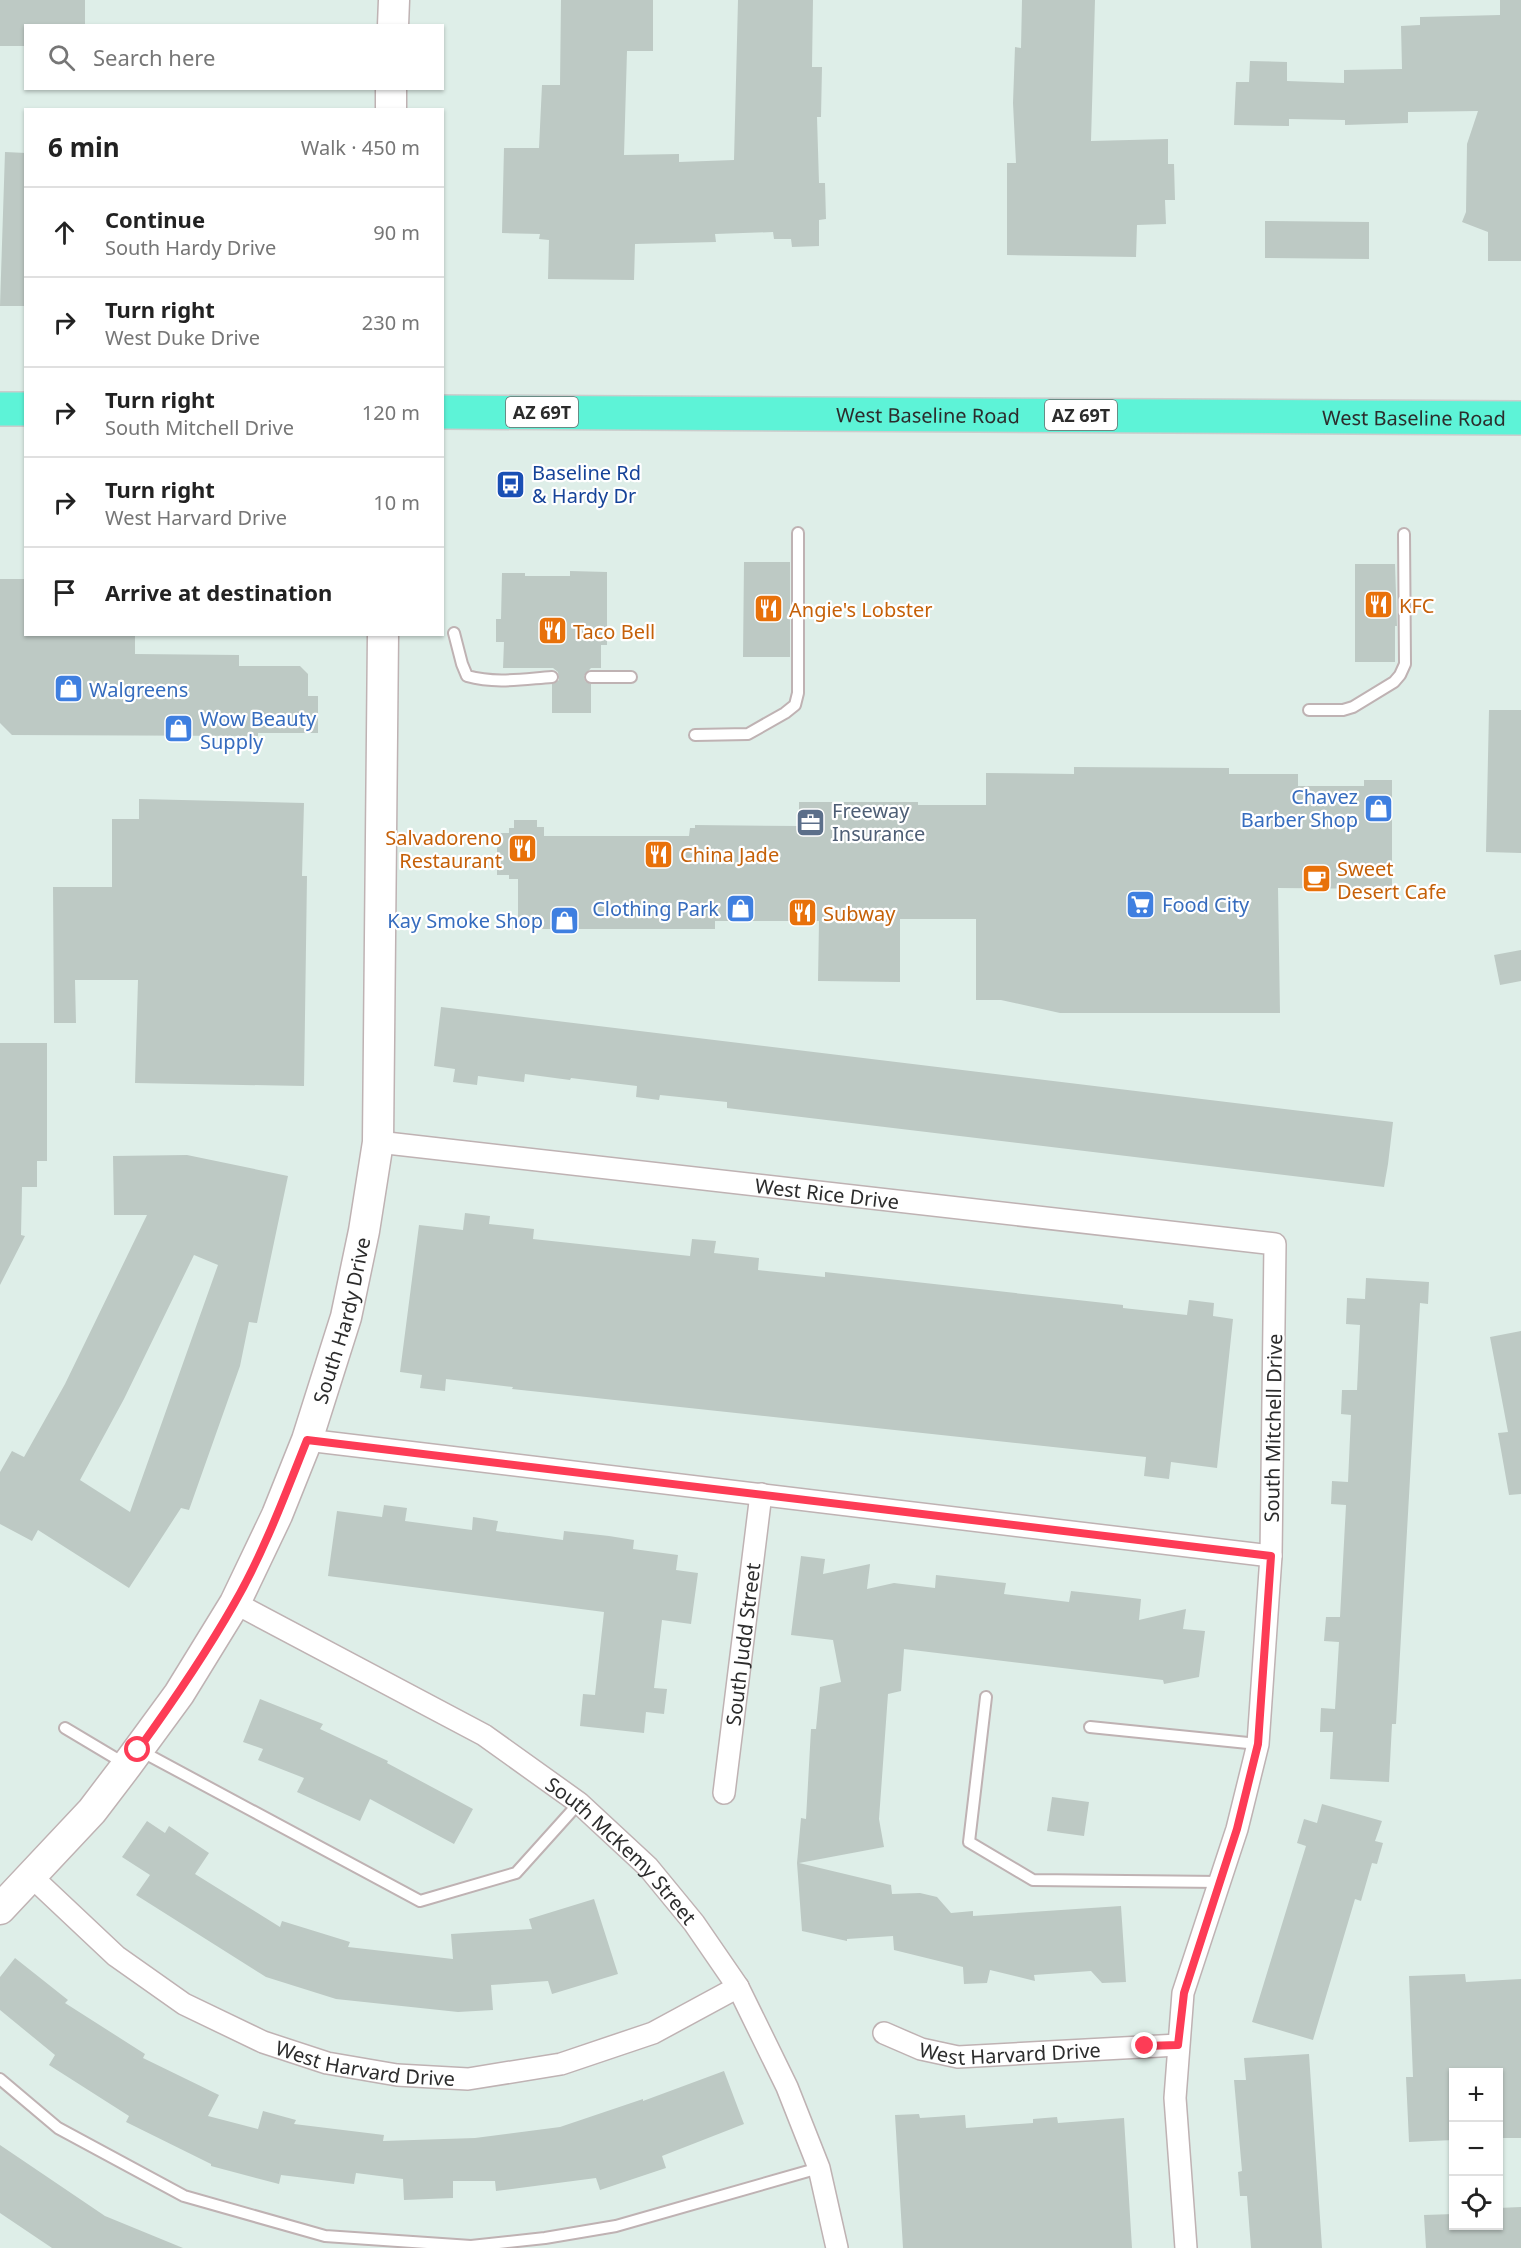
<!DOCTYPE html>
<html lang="en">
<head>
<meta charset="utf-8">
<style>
	body { margin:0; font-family:"Noto Sans",sans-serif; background:#f2f2f2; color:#222 }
	.controls { position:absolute; right:18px; bottom:18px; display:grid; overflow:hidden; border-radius:0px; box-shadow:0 2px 4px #0004 }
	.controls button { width:54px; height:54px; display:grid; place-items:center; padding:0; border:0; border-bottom:2px solid #e0e0e0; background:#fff; color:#222; font:30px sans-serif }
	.stop { position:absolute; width:18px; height:18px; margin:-14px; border:4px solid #fd3c56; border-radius:50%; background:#fff }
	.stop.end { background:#fd3c56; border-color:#fff; box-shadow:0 2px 6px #0008 }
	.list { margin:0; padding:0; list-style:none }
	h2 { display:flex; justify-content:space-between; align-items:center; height:78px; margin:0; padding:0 24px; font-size:26px }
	h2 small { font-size:20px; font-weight:400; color:#767676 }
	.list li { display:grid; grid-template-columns:39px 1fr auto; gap:18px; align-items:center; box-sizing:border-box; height:90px; padding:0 24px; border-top:2px solid #e0e0e0 }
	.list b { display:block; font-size:22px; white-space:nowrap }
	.list p { margin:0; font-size:20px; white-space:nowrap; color:#767676 }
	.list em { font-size:20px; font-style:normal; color:#767676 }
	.icon { flex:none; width:33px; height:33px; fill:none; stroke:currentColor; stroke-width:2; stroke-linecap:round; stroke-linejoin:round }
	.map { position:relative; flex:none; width:1521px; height:2248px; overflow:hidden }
	.search { position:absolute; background:#fff; box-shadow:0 2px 4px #0004; left:24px; top:24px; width:420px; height:66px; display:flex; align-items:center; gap:15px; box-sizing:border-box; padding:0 21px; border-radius:0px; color:#767676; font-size:22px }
	.panel { position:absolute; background:#fff; box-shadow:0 2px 4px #0004; left:24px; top:108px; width:420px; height:528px; border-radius:0px }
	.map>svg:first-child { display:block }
	.building { fill:#bdc9c4; fill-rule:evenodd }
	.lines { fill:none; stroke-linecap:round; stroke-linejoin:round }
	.lane-casing { stroke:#bfb2b3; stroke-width:14 }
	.street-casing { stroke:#bfb2b3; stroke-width:24 }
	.secondary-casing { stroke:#bfb2b3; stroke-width:33 }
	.primary-casing { stroke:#ccc; stroke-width:36 }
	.lane { stroke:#fff; stroke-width:10 }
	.street { stroke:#fff; stroke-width:21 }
	.secondary { stroke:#fff; stroke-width:30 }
	.primary { stroke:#5df3d7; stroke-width:33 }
	.route { stroke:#fd3c56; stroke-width:8 }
	.labels { text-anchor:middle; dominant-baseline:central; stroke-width:4.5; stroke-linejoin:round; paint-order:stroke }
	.shield { fill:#fff; stroke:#6b6b6b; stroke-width:1.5 }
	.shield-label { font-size:18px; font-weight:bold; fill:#2c2c2c }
	.street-label { font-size:20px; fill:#2c2c2c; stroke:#fff }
	.transit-label { font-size:20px; fill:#164399; stroke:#fff; text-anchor:start }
	.food-label { font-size:20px; fill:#c56008; stroke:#fff; text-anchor:start }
	.shop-label { font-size:20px; fill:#366cbe; stroke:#fff; text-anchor:start }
	.service-label { font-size:20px; fill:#4e5e75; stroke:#fff; text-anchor:start }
</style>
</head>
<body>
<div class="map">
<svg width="1521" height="2248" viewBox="0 0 1521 2248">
	<rect width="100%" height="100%" fill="#deeee8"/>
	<path class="building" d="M0 0H85V26H26V46H0Z
		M561 0H653V51H627L624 155 679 154V162L734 160 738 0H813L812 67H822L821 117H817L819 183H825L826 219 819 220V246L792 247 791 239H774L773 232 715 234 716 242 635 244 634 280 548 279 549 240 539 239 540 234 502 233 504 148H539L542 85H560Z
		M1022 0H1095L1091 141 1168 139V164H1174L1175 200H1165L1166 224 1137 225 1136 257 1007 255V163H1016L1013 103 1015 47 1021 48Z
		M1500 0H1521V261H1488V232L1462 222 1466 212 1467 144 1478 111 1408 112V123L1345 125V120L1289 119V126L1234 125 1236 82H1249L1250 61 1287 62V81L1344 83V70L1402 69 1401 26 1420 25V17L1500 15Z
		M5 152 26 153V306H0Z
		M1265 221 1369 222V259L1265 258Z
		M744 562H790V657H743Z
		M1355 564H1395L1397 626H1395V662H1355Z
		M570 571 607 572V645H601V668H591L584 676 585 681 591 684V713H552V684L559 680 558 672 553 668H503L504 642H496V619H501L502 573H525V576H570Z
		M0 579H26V634H135V654L239 655V666H300L308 674V696H318V733H258V736L12 735 0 723Z
		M1489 710H1521V853L1486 852Z
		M1074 767 1229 768V774H1298V786H1364V780H1392V889L1278 888 1280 1013H1060L1001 1000H976V919H900V982L818 981 819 921H715V929H518V879H509V875H497V833H509V828H514V820H537V827H544V836H689L690 828H695V825L799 826V802H918V805H986V773L1074 774Z
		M139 799 304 803 302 876H307L304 1086 135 1083 138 980H75L76 1023H54L53 887H112V819H139Z
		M1521 950V981L1500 985 1494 955Z
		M441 1007 1393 1122 1388 1164 1384 1187 727 1108V1102L660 1095 659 1100 636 1097 637 1086 571 1078 570 1080 525 1074 524 1082 478 1076 477 1085 453 1082 455 1069 434 1066Z
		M0 1043H47V1161H37V1187H22L21 1235 25 1236 0 1285Z
		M187 1155 288 1176 257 1323 249 1322 240 1366 189 1510 181 1508 129 1588 38 1530 32 1541 0 1524V1472L12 1451 24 1457 65 1384 147 1215H114L113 1156ZM194 1255 218 1265 130 1512 80 1480 124 1399Z
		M465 1213 490 1216 489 1224 534 1229 533 1239 690 1256 692 1239 716 1241 714 1253 759 1258 758 1270 825 1277V1272L1123 1305V1308L1187 1315 1189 1300 1214 1303 1213 1316 1233 1319 1217 1468 1171 1462 1169 1479 1144 1476 1146 1457 512 1389 513 1387 446 1379 445 1391 420 1388 422 1375 400 1372 419 1225 463 1230Z
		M1366 1278 1429 1282 1428 1304 1420 1303 1396 1724H1392L1389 1782 1330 1779 1333 1732H1320L1321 1708 1335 1709 1339 1642 1324 1641 1326 1617H1340L1346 1505 1331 1504 1332 1481 1348 1482 1351 1415 1341 1414 1342 1390H1357L1360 1325 1346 1324 1347 1298 1365 1299Z
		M1521 1331V1494L1509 1495 1498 1433 1508 1432 1490 1337Z
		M384 1505 407 1508 405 1521 472 1530 473 1517 498 1521 496 1531 563 1540 564 1531 609 1536 634 1540 633 1549 678 1555 676 1570 698 1573 691 1624 662 1620 654 1688 667 1689 664 1714 646 1712 644 1733 580 1726 583 1694 595 1695 604 1612 328 1576 337 1511 382 1517Z
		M801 1556 825 1559 823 1574 870 1564 867 1589 894 1583 935 1588 936 1575 1006 1583 1004 1594 1069 1602 1071 1591 1116 1596 1141 1599 1139 1620 1186 1609 1183 1629 1205 1631 1199 1677 1164 1684 1163 1680 904 1649 901 1691 888 1694 879 1819 884 1847 799 1863 891 1885 892 1894 920 1893 937 1897 951 1913 973 1911V1916L1121 1906 1126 1982 1102 1983 1091 1971 1034 1975 1035 1981 990 1970 987 1983 964 1984 963 1967 894 1950 893 1936 847 1939V1941L802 1931 797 1863 801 1818 806 1819 811 1729H816L820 1687 841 1682 833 1640 791 1635Z
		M260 1699 323 1724 320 1729 388 1761 387 1763 473 1809 454 1844 370 1799 360 1821 297 1792 304 1778 258 1760 263 1749 243 1742Z
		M1052 1797 1089 1802 1084 1836 1047 1831Z
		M1322 1804 1382 1821 1375 1841 1383 1843 1377 1864 1372 1863 1361 1901 1355 1899 1313 2040 1252 2022 1306 1846 1297 1843 1304 1819 1317 1823Z
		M147 1821 165 1833 169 1826 209 1853 195 1874 280 1927 282 1921 350 1942 348 1947 453 1959 451 1934 532 1929 529 1919 594 1899 618 1974 552 1994 548 1981 491 1985 493 2010 458 2012 336 1999 266 1977 136 1895 150 1875 122 1857Z
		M15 1958 68 2000 65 2003 145 2054 143 2058 219 2095 208 2116 258 2129 263 2111 296 2120 294 2124 384 2135 383 2141 475 2138 560 2127 643 2099V2101L724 2071 744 2124 662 2156 666 2168 600 2190 596 2178 496 2191 495 2181H453V2198L404 2200 403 2179 356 2173 354 2184 281 2175 279 2184 211 2166V2164L126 2122 129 2116 49 2065 55 2055 0 2010V1977Z
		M1465 1974 1466 1982 1521 1979V2138H1498V2073H1454V2140L1409 2142 1406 2077H1413L1409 1976Z
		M1309 2054 1322 2248H1251L1247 2196H1240L1238 2172 1242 2171 1234 2080H1246L1244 2058Z
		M919 2114 920 2118 965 2115 966 2128 1033 2123V2119L1057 2117 1058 2123 1124 2118 1132 2248H903L895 2115Z
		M0 2145 105 2216 183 2248H52L0 2213Z
		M1521 2207V2248H1426L1424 2215 1454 2214V2226H1498V2208Z"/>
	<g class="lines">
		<defs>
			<path id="lane" d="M454 633 462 664 467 676C496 684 523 679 552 677
				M591 677H631
				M1309 710H1343L1353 707 1394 682 1400 675 1405 664 1404 534
				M695 735 748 734 785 713 795 705 798 693V533
				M986 1697 969 1842 1033 1880 1220 1882
				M1090 1727 1258 1744
				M65 1728 127 1765
				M139 1750 420 1901 516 1873 579 1803
				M0 2079 58 2128 184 2196 325 2236 471 2246 545 2238 616 2226 819 2168"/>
			<g id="street">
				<path id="s1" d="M378 1142 1275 1244 1271 1556 1258 1744 1237 1829 1183 1993 1175 2098 1186 2248"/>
				<path d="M307 1440 1271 1556"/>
				<path id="s2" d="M235 1603 484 1735 579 1803 648 1867 694 1923 738 1987 787 2087 819 2168 837 2248"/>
				<path id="s3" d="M724 1793 761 1494"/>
				<path id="s4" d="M31 1876 116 1956 184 2004 263 2042 327 2063 397 2075 468 2079 561 2064 653 2033 738 1987"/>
				<path id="s5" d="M884 2033 921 2049 958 2057 1178 2045"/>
			</g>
			<g id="secondary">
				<path d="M393 26 394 0"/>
				<path d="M391 110V88"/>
				<path id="s6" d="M0 1909 92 1811 127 1765 179 1694 235 1603 277 1515 307 1440 346 1317 364 1231 378 1142 383 634"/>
			</g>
			<g id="primary">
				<path d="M0 409H26"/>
				<path id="s7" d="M442 412 1521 418"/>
			</g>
		</defs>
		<use href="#lane" class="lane-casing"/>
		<use href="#street" class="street-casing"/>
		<use href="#secondary" class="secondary-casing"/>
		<use href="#primary" class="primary-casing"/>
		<use href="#lane" class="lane"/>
		<use href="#street" class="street"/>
		<use href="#secondary" class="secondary"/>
		<use href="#primary" class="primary"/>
	</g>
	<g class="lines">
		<path class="route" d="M138 1750C172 1703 205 1655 234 1604 264 1552 285 1495 307 1440L1271 1556 1258 1744 1237 1829 1184 1993 1178 2045 1145 2046"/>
	</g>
	<defs>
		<symbol id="bus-square" viewBox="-11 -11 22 22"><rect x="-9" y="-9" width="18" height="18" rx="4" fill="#1a4fb4" stroke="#fff"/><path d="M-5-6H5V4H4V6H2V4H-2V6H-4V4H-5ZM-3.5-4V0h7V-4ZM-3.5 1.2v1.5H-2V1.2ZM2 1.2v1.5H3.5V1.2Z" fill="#fff"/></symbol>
		<symbol id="restaurant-square" viewBox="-11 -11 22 22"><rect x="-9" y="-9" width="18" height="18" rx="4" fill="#e8710a" stroke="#fff"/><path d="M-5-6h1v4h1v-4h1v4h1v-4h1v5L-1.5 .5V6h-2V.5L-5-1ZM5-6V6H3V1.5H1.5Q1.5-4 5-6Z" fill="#fff"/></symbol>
		<symbol id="shop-square" viewBox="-11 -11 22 22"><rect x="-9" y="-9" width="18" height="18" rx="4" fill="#3f7fe0" stroke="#fff"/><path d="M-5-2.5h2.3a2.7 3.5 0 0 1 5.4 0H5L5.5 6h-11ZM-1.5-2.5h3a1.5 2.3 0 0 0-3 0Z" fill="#fff"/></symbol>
		<symbol id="office-square" viewBox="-11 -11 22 22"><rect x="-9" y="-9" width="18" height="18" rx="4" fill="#5c6f8a" stroke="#fff"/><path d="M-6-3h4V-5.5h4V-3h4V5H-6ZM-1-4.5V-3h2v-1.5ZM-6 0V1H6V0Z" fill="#fff"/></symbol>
		<symbol id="cafe-square" viewBox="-11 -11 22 22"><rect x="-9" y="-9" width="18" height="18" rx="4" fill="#e8710a" stroke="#fff"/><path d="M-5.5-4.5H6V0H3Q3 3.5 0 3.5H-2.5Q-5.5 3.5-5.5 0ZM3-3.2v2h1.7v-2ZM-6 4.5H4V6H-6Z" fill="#fff"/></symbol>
		<symbol id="supermarket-square" viewBox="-11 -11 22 22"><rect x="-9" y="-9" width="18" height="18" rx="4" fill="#3f7fe0" stroke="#fff"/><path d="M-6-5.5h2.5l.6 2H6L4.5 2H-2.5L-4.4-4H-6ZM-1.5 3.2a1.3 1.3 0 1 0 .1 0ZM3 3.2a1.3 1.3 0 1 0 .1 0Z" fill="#fff"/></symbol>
	</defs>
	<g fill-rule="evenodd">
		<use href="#bus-square" x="494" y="468" width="33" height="33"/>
		<use href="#restaurant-square" x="1362" y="588" width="33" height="33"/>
		<use href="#restaurant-square" x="752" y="592" width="33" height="33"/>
		<use href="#restaurant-square" x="536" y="614" width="33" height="33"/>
		<use href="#shop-square" x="52" y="672" width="33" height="33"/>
		<use href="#shop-square" x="162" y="712" width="33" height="33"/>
		<use href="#shop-square" x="1362" y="792" width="33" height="33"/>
		<use href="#office-square" x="794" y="806" width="33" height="33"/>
		<use href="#restaurant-square" x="506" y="832" width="33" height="33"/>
		<use href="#restaurant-square" x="642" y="838" width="33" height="33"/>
		<use href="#cafe-square" x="1300" y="862" width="33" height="33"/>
		<use href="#supermarket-square" x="1124" y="888" width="33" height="33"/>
		<use href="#shop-square" x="724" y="892" width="33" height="33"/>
		<use href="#restaurant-square" x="786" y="896" width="33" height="33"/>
		<use href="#shop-square" x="548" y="904" width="33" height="33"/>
	</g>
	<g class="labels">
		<g class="shield">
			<rect x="506" y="397" width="72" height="30" rx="4.5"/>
			<rect x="1045" y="400" width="72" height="30" rx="4.5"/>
		</g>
		<g class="shield-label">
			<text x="542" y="412">AZ 69T</text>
			<text x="1081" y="415">AZ 69T</text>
		</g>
		<g class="street-label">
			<text stroke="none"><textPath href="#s7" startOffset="486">West Baseline Road</textPath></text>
			<text stroke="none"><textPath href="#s7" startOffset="972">West Baseline Road</textPath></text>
			<text stroke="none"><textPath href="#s1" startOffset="452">West Rice Drive</textPath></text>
			<text stroke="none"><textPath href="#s6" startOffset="690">South Hardy Drive</textPath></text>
			<text transform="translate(1273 1428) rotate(-89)">South Mitchell Drive</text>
			<text stroke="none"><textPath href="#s3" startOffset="150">South Judd Street</textPath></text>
			<text stroke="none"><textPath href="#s2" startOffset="462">South McKemy Street</textPath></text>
			<text stroke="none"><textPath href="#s5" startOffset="130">West Harvard Drive</textPath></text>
			<text stroke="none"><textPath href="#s4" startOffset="393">West Harvard Drive</textPath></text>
		</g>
		<g class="transit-label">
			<text x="532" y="472">Baseline Rd<tspan x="532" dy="23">&amp; Hardy Dr</tspan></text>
		</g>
		<g class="food-label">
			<text x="1399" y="605">KFC</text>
			<text x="789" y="609">Angie's Lobster</text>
			<text x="573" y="631">Taco Bell</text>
			<text x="502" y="837" text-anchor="end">Salvadoreno<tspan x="502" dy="23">Restaurant</tspan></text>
			<text x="680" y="854">China Jade</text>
			<text x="1337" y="868">Sweet<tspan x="1337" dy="23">Desert Cafe</tspan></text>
			<text x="823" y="913">Subway</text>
		</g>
		<g class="shop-label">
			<text x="89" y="689">Walgreens</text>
			<text x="200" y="718">Wow Beauty<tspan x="200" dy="23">Supply</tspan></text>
			<text x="1358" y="796" text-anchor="end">Chavez<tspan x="1358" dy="23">Barber Shop</tspan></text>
			<text x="1162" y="904">Food City</text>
			<text x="719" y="908" text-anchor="end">Clothing Park</text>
			<text x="543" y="920" text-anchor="end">Kay Smoke Shop</text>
		</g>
		<g class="service-label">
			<text x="832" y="810">Freeway<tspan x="832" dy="23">Insurance</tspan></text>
		</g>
	</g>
</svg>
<div class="controls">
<button>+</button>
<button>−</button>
<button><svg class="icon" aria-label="locate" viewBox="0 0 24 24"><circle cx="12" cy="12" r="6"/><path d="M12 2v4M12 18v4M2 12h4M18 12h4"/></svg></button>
</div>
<div class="stop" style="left:138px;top:1750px"></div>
<div class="stop end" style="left:1145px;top:2046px"></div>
<div class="search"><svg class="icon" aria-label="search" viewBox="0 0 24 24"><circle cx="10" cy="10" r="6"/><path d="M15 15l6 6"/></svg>Search here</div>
<section class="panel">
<h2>6 min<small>Walk · 450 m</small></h2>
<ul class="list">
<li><svg class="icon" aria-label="ahead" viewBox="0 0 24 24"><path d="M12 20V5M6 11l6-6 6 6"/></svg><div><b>Continue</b><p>South Hardy Drive</p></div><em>90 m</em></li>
<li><svg class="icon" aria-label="right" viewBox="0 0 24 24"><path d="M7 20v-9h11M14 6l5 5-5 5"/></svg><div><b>Turn right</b><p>West Duke Drive</p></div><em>230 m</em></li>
<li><svg class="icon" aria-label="right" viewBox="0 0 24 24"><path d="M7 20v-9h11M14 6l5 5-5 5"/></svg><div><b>Turn right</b><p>South Mitchell Drive</p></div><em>120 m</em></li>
<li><svg class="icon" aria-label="right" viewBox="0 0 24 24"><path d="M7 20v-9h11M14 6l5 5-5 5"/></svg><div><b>Turn right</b><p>West Harvard Drive</p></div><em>10 m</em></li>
<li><svg class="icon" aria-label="arrive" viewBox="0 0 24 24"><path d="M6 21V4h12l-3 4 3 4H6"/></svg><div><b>Arrive at destination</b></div></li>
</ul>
</section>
</div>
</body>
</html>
